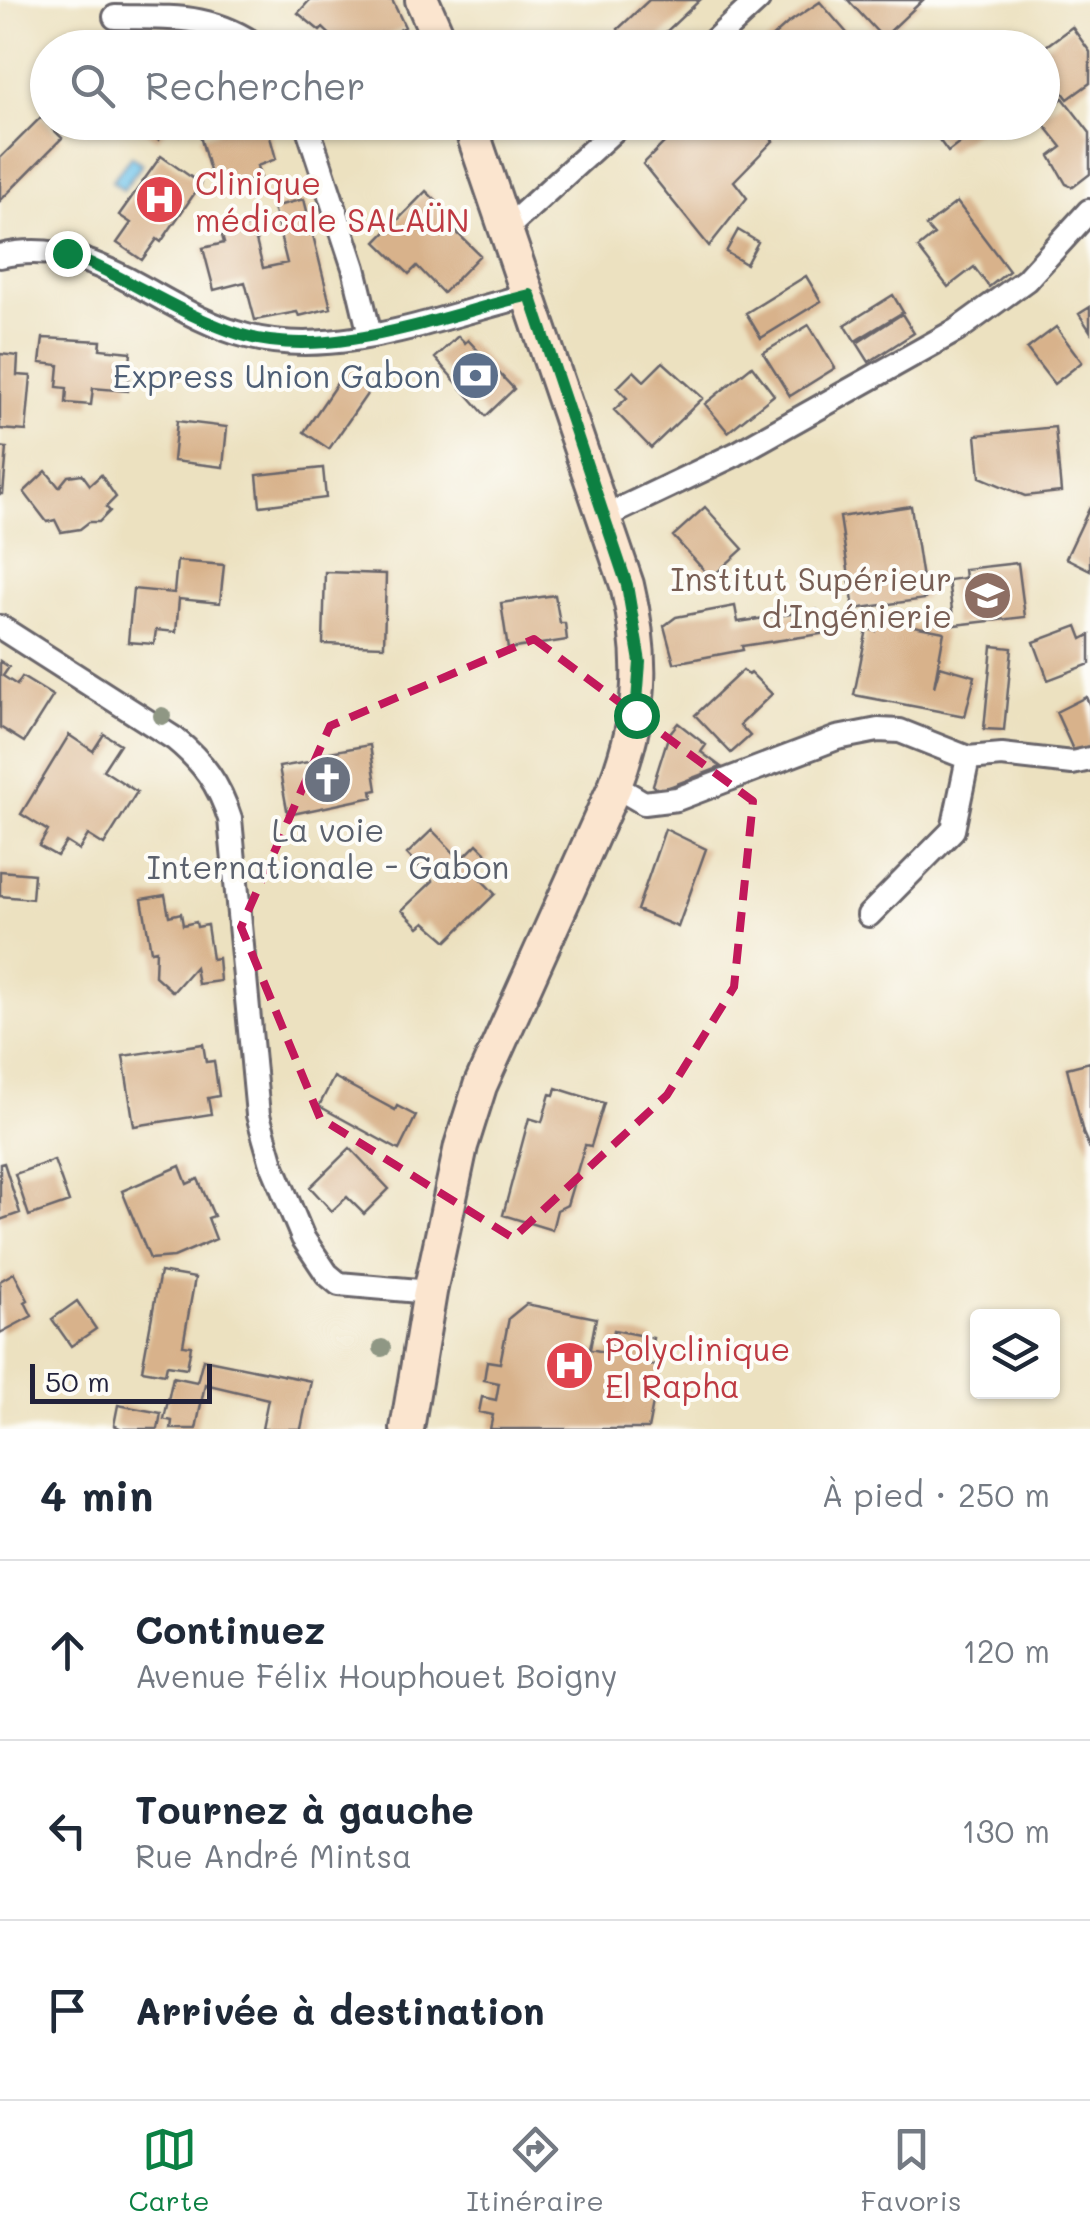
<!DOCTYPE html>
<html lang="fr">
<head>
<meta charset="utf-8">
<style>
	body { margin:0; font-family:Mali,sans-serif; background:#f2f2f3; color:#1f2937 }
	.controls { position:absolute; right:30px; bottom:30px; display:grid; overflow:hidden; border-radius:10px; box-shadow:0 2px 8px #0004 }
	.controls button { width:90px; height:90px; display:grid; place-items:center; padding:0; border:0; border-bottom:2px solid #e0e1e3; background:#fff; color:#1f2937; font:50px sans-serif }
	.scale { position:absolute; left:30px; bottom:25px; width:182px; box-sizing:border-box; padding-left:10px; border:5px solid #22223b; border-top:0; font-size:28px; line-height:35px; white-space:nowrap; color:#22223b; -webkit-text-stroke:8px #fdfcf7; paint-order:stroke }
	.stop { position:absolute; width:30px; height:30px; margin:-22px; border:8px solid #0b8043; border-radius:50%; background:#fff }
	.stop.end { background:#0b8043; border-color:#fff; box-shadow:0 2px 10px #0008 }
	.list { margin:0; padding:0; list-style:none }
	h2 { display:flex; justify-content:space-between; align-items:center; height:130px; margin:0; padding:0 40px; font-size:42px }
	h2 small { font-size:32px; font-weight:400; color:#747a83 }
	.list li { display:grid; grid-template-columns:65px 1fr auto; gap:30px; align-items:center; box-sizing:border-box; height:180px; padding:0 40px; border-top:2px solid #e0e1e3 }
	.list b { display:block; font-size:38px; white-space:nowrap }
	.list p { margin:0; font-size:32px; white-space:nowrap; color:#747a83 }
	.list em { font-size:32px; font-style:normal; color:#747a83 }
	.icon { flex:none; width:55px; height:55px; fill:none; stroke:currentColor; stroke-width:2; stroke-linecap:round; stroke-linejoin:round }
	.map { position:relative; flex:none; width:1090px; height:1429px; overflow:hidden }
	.search { position:absolute; background:#fff; box-shadow:0 2px 8px #0004; left:30px; right:30px; top:30px; height:110px; display:flex; align-items:center; gap:25px; box-sizing:border-box; padding:0 35px; border-radius:55px; color:#747a83; font-size:38px }
	.sheet { height:670px; background:#fff }
	nav { display:flex; justify-content:space-around; align-items:center; box-sizing:border-box; height:140px; border-top:2px solid #e0e1e3; background:#fff; font-size:28px; color:#747a83 }
	nav a { display:grid; justify-items:center; gap:5px }
	nav .on { color:#0b8043 }
	.map>svg:first-child { display:block }
	.water { fill:url(#water-ripples); stroke:#487292; stroke-width:2.5 }
	.building { fill:#d8b28b }
	.lines { fill:none; stroke-linecap:round; stroke-linejoin:round }
	.street-casing { stroke:#69656a; stroke-width:28 }
	.secondary-casing { stroke:#69656a; stroke-width:38 }
	.street { stroke:#fff; stroke-width:22 }
	.secondary { stroke:#fbe5cf; stroke-width:32 }
	.tree { fill:#8f9784 }
	.route { stroke:#0b8043; stroke-width:12 }
	.marked { fill:none; stroke:#c2185b; stroke-width:8; stroke-dasharray:20 12; stroke-linejoin:round }
	.labels { text-anchor:middle; dominant-baseline:central; stroke-width:8; stroke-linejoin:round; paint-order:stroke }
	.health-label { font-size:32px; fill:#be3a42; stroke:#fdfcf7; text-anchor:start }
	.service-label { font-size:32px; fill:#4e5e75; stroke:#fdfcf7; text-anchor:end }
	.education-label { font-size:32px; fill:#785e54; stroke:#fdfcf7; text-anchor:end }
	.worship-label { font-size:32px; fill:#5b616d; stroke:#fdfcf7 }
</style>
</head>
<body>
<div class="map">
<svg width="1090" height="1429" viewBox="0 0 1090 1429">
	<defs>
		<pattern id="water-ripples" width="26" height="14" patternUnits="userSpaceOnUse" patternTransform="scale(2.5)"><rect width="26" height="14" fill="#6dc2ea"/><path d="M2 4q2-2 4 0t4 0M15 11q2-2 4 0t4 0" fill="none" stroke="#5ea6ca"/></pattern>
	</defs>
	<rect width="100%" height="100%" fill="#fdfcf7"/>
	<filter id="ink" filterUnits="userSpaceOnUse"><feTurbulence type="fractalNoise" baseFrequency=".01" numOctaves="2"/><feDisplacementMap in="SourceGraphic" scale="20" xChannelSelector="R" yChannelSelector="G"/><feConvolveMatrix kernelMatrix="1 2 1 2 8 2 1 2 1" color-interpolation-filters="sRGB"/></filter>
	<filter id="wash" filterUnits="userSpaceOnUse"><feTurbulence type="fractalNoise" baseFrequency=".0048" numOctaves="4" result="noise"/><feDisplacementMap in="SourceGraphic" scale="40" xChannelSelector="R" yChannelSelector="G"/><feGaussianBlur stdDeviation="2.25" result="paint"/><feColorMatrix in="noise" values="0 0 0 0 0 0 0 0 0 0 0 0 0 0 0 0 0 1.4 0 .05"/><feComposite in="paint" operator="in"/></filter>
	<g filter="url(#wash)">
		<rect width="100%" height="100%" fill="#ece1c0"/>
		<path class="water" d="M131 156 142 164 123 190 112 181Z"/>
		<g id="blocks">
			<path class="building" d="M310 0H392L405 27 363 48H344L323 28 320 31 298 13Z
				M649 0H700L649 48H636L618 29Z
				M848 0H923L883 38Z
				M820 2 860 48H760L788 23Z
				M1072 27 1090 52V83L1068 99 1042 65V49Z
				M1063 98 1090 133V174L1073 187 1066 184 1050 156 1062 147 1042 122V113Z
				M41 117 62 138 0 201V158Z
				M132 122H170L158 140Z
				M222 122H266L276 159 257 166 260 177 216 192 200 136 217 133 214 125Z
				M554 122H574L564 133Z
				M677 122H757L773 141 734 181 747 198 709 246 643 164 665 142 662 138Z
				M769 122H796L781 136Z
				M926 122H972L977 130 948 152Z
				M161 156 201 184 161 242 157 239 142 260 117 243 131 223 119 215Z
				M426 191 449 214 443 219 480 255 443 293 417 266 409 274 376 242Z
				M304 199 331 308 299 316 297 312 255 320 245 282 214 290 203 248 224 243 221 232 252 225 263 268 287 263 273 207Z
				M957 202 1009 271 989 287 974 267 948 287 918 248 934 235 926 226Z
				M738 230 758 242 746 264 726 252Z
				M806 276 821 301 761 338 746 313Z
				M893 295 903 312 855 341 845 325Z
				M1090 307V331L1079 314Z
				M902 314 914 333 869 362 857 343Z
				M809 325 835 368 790 396 763 353Z
				M1056 327 1082 362 1054 384 1027 349Z
				M458 336 465 343 468 340 514 389 486 416 435 358Z
				M43 338 101 341 100 349 131 352 128 391 93 388 91 405 66 403 67 388 57 387 59 365 40 363Z
				M0 354 18 356 17 375 31 376 26 431 0 429Z
				M663 362 703 398 651 448 614 410 627 398 617 388 634 371 644 381Z
				M752 366 774 395 728 432 705 404Z
				M348 367 374 384 329 449 304 432Z
				M177 421 227 427 223 467 173 461Z
				M1055 427 1061 492 1025 496 980 477 976 435Z
				M0 447 7 448 3 494H0Z
				M323 468 326 498 260 506 257 475Z
				M46 471 59 487 68 476 82 474 90 485 101 475 116 497 106 507 110 511 99 522H89L80 529 61 532 55 520 47 522 24 492Z
				M911 506 925 599 854 609 840 517Z
				M705 507 743 549 711 578 673 536Z
				M1090 507V570L1066 558Z
				M177 561 224 565 220 603 179 599 176 632 156 630 154 644 128 642 133 589 174 593Z
				M1018 563 1025 617 954 625 948 580 965 578 964 569Z
				M325 572 386 574 384 646 323 644Z
				M555 595 560 623H565L567 640 508 649 501 603Z
				M735 606 738 622 817 610 821 634 742 646 743 650 674 663 664 626 676 617Z
				M878 619 944 632 934 687 940 666 975 676 965 716 854 695 867 629 876 631Z
				M1077 626 1082 639 1090 635V664L1048 680 1034 642Z
				M992 646 1012 648 1004 730 984 729Z
				M0 661 9 667 3 676 17 685 22 677 53 696 24 742 0 727Z
				M743 670 748 675 751 673 772 694 740 725 750 736 731 753 695 715Z
				M1086 697 1090 706V747L1075 754 1056 712Z
				M678 723 706 745 701 752 721 767 659 791 653 785 669 734Z
				M104 734 120 744 103 770 137 792 104 845 88 835 79 850 66 842 57 856 39 846 48 831 21 814 69 735 93 751Z
				M370 745 377 790 372 791 373 797 288 815 279 767 326 759 324 753Z
				M665 829 706 849 678 927 637 910Z
				M432 830 461 860 477 844 490 857 474 872 495 894 447 941 425 922 419 927 402 910 433 881 407 854Z
				M0 871 34 874 32 899 0 896Z
				M165 895 169 916 181 913 183 925 196 922 197 927 207 925 212 959 218 958 220 981 198 984 195 967 173 992 155 976 156 950 151 951 142 899Z
				M203 1044 206 1062 214 1061 219 1096 208 1098 211 1114 134 1126 123 1056Z
				M1090 1062V1149L1083 1133 1067 1068Z
				M334 1077 395 1110 397 1106 416 1116 399 1150 319 1106Z
				M556 1088 604 1103 591 1146 585 1145 567 1205 557 1210 552 1230 503 1215 529 1118 542 1122 550 1094 554 1095Z
				M350 1148 389 1189 364 1214 347 1197 332 1211 310 1187Z
				M54 1160 69 1202 29 1216 15 1174Z
				M4 1163 20 1213 0 1220V1164Z
				M180 1166 187 1184 198 1179 214 1216 208 1218 216 1239 174 1257 150 1259 122 1191Z
				M160 1272 195 1278 183 1345 191 1346 187 1368 167 1365 165 1374 142 1370Z
				M14 1273 28 1300 25 1302 32 1316 0 1333V1281Z
				M77 1301 96 1329 71 1346 52 1319Z
				M526 1304 596 1318 590 1349 609 1353 614 1330 653 1338 648 1364 660 1367 648 1429H490L493 1415 479 1412 482 1397 496 1400 499 1383 484 1380 487 1361 500 1363 509 1318Z
				M203 1359 311 1381 301 1429H262L268 1399 205 1384 196 1429H171L172 1421 164 1419 173 1377 197 1382Z
				M118 1405 161 1413 158 1429H122L114 1425Z"/>
		</g>
	</g>
	<g filter="url(#ink)">
		<use href="#blocks" fill-opacity="0" stroke="#69656a" stroke-width="2.5"/>
		<g class="lines">
			<defs>
				<path id="street" d="M115 17C171 18 212 13 260 48
					M706 48 758 0
					M306 122 354 268 370 335
					M506 229 623 122
					M0 256C96 233 158 313 247 336 339 360 441 316 530 295
					M606 516 736 454 957 330 1026 280 1089 211
					M0 627 175 739C203 762 219 784 230 819L258 1115 272 1164 303 1238 327 1274 339 1284 430 1292
					M615 786 644 803 677 799 837 738 878 730 900 731 968 758 1002 755 1072 763 1090 759
					M869 915 953 830 968 758"/>
				<path id="secondary" d="M422 0 443 48
					M407 1429 430 1292 461 1146 480 1086 615 786C642 714 645 660 627 585L469 122"/>
			</defs>
			<use href="#street" class="street-casing"/>
			<use href="#secondary" class="secondary-casing"/>
			<use href="#street" class="street"/>
			<use href="#secondary" class="secondary"/>
		</g>
		<g class="tree">
			<circle cx="162" cy="716" r="9"/>
			<circle cx="382" cy="1348" r="9"/>
		</g>
	</g>
	<g class="lines" filter="url(#ink)">
		<path class="route" d="M67 253C127 277 180 315 242 335 329 362 444 315 530 295L627 585 640 662 636 715"/>
	</g>
	<path class="marked" d="M534 639 753 801 734 987 667 1095 513 1238 320 1118 241 927 330 726Z"/>
	<defs>
		<symbol id="hospital-disc" viewBox="-11 -11 22 22"><circle r="9.5" fill="#e0444e" stroke="#fdfcf7"/><path d="M-5-5h3v3.5h4V-5h3V5h-3V1.5h-4V5h-3Z" fill="#fff"/></symbol>
		<symbol id="bank-disc" viewBox="-11 -11 22 22"><circle r="9.5" fill="#5c6f8a" stroke="#fdfcf7"/><path d="M-6-4H6V4H-6ZM0-2.3a2.3 2.3 0 1 0 0 4.6a2.3 2.3 0 1 0 0-4.6Z" fill="#fff"/></symbol>
		<symbol id="university-disc" viewBox="-11 -11 22 22"><circle r="9.5" fill="#8d6e63" stroke="#fdfcf7"/><path d="M0-5L7-2L0 1L-7-2ZM-4 1L0 2.5L4 1V4Q0 6-4 4Z" fill="#fff"/></symbol>
		<symbol id="church-disc" viewBox="-11 -11 22 22"><circle r="9.5" fill="#6b7280" stroke="#fdfcf7"/><path d="M-1.2-6h2.4v3.5h3.3v2.4h-3.3V6h-2.4V-.1h-3.3v-2.4h3.3Z" fill="#fff"/></symbol>
	</defs>
	<g fill-rule="evenodd">
		<use href="#hospital-disc" x="132" y="172" width="55" height="55"/>
		<use href="#bank-disc" x="448" y="348" width="55" height="55"/>
		<use href="#university-disc" x="960" y="568" width="55" height="55"/>
		<use href="#church-disc" x="300" y="752" width="55" height="55"/>
		<use href="#hospital-disc" x="542" y="1338" width="55" height="55"/>
	</g>
	<g class="labels">
		<g class="health-label">
			<text x="195" y="182">Clinique<tspan x="195" dy="37">médicale SALAÜN</tspan></text>
			<text x="605" y="1348">Polyclinique<tspan x="605" dy="37">El Rapha</tspan></text>
		</g>
		<g class="service-label">
			<text x="441" y="375">Express Union Gabon</text>
		</g>
		<g class="education-label">
			<text x="952" y="578">Institut Supérieur<tspan x="952" dy="37">d'Ingénierie</tspan></text>
		</g>
		<g class="worship-label">
			<text x="328" y="829">La voie<tspan x="328" dy="37">Internationale - Gabon</tspan></text>
		</g>
	</g>
</svg>
<div class="controls">
<button><svg class="icon" aria-label="layers" viewBox="0 0 24 24"><path d="M12 4l9 5-9 5-9-5zM3 14l9 5 9-5"/></svg></button>
</div>
<div class="scale">50 m</div>
<div class="stop" style="left:636px;top:715px"></div>
<div class="stop end" style="left:67px;top:253px"></div>
<div class="search"><svg class="icon" aria-label="search" viewBox="0 0 24 24"><circle cx="10" cy="10" r="6"/><path d="M15 15l6 6"/></svg>Rechercher</div>
</div>
<section class="sheet">
<h2>4 min<small>À pied · 250 m</small></h2>
<ul class="list">
<li><svg class="icon" aria-label="ahead" viewBox="0 0 24 24"><path d="M12 20V5M6 11l6-6 6 6"/></svg><div><b>Continuez</b><p>Avenue Félix Houphouet Boigny</p></div><em>120 m</em></li>
<li><svg class="icon" aria-label="left" viewBox="0 0 24 24"><path d="M17 20v-9H6M10 6l-5 5 5 5"/></svg><div><b>Tournez à gauche</b><p>Rue André Mintsa</p></div><em>130 m</em></li>
<li><svg class="icon" aria-label="arrive" viewBox="0 0 24 24"><path d="M6 21V4h12l-3 4 3 4H6"/></svg><div><b>Arrivée à destination</b></div></li>
</ul>
</section>
<nav>
<a class="on"><svg class="icon" aria-label="map" viewBox="0 0 24 24"><path d="M3 6l6-2 6 2 6-2v14l-6 2-6-2-6 2zM9 4v14M15 6v14"/></svg>Carte</a>
<a><svg class="icon" aria-label="directions" viewBox="0 0 24 24"><path d="M12 3l9 9-9 9-9-9zM9 14v-3h6M13 9l2 2-2 2"/></svg>Itinéraire</a>
<a><svg class="icon" aria-label="saved" viewBox="0 0 24 24"><path d="M7 4h10v16l-5-4-5 4z"/></svg>Favoris</a>
</nav>
</body>
</html>
